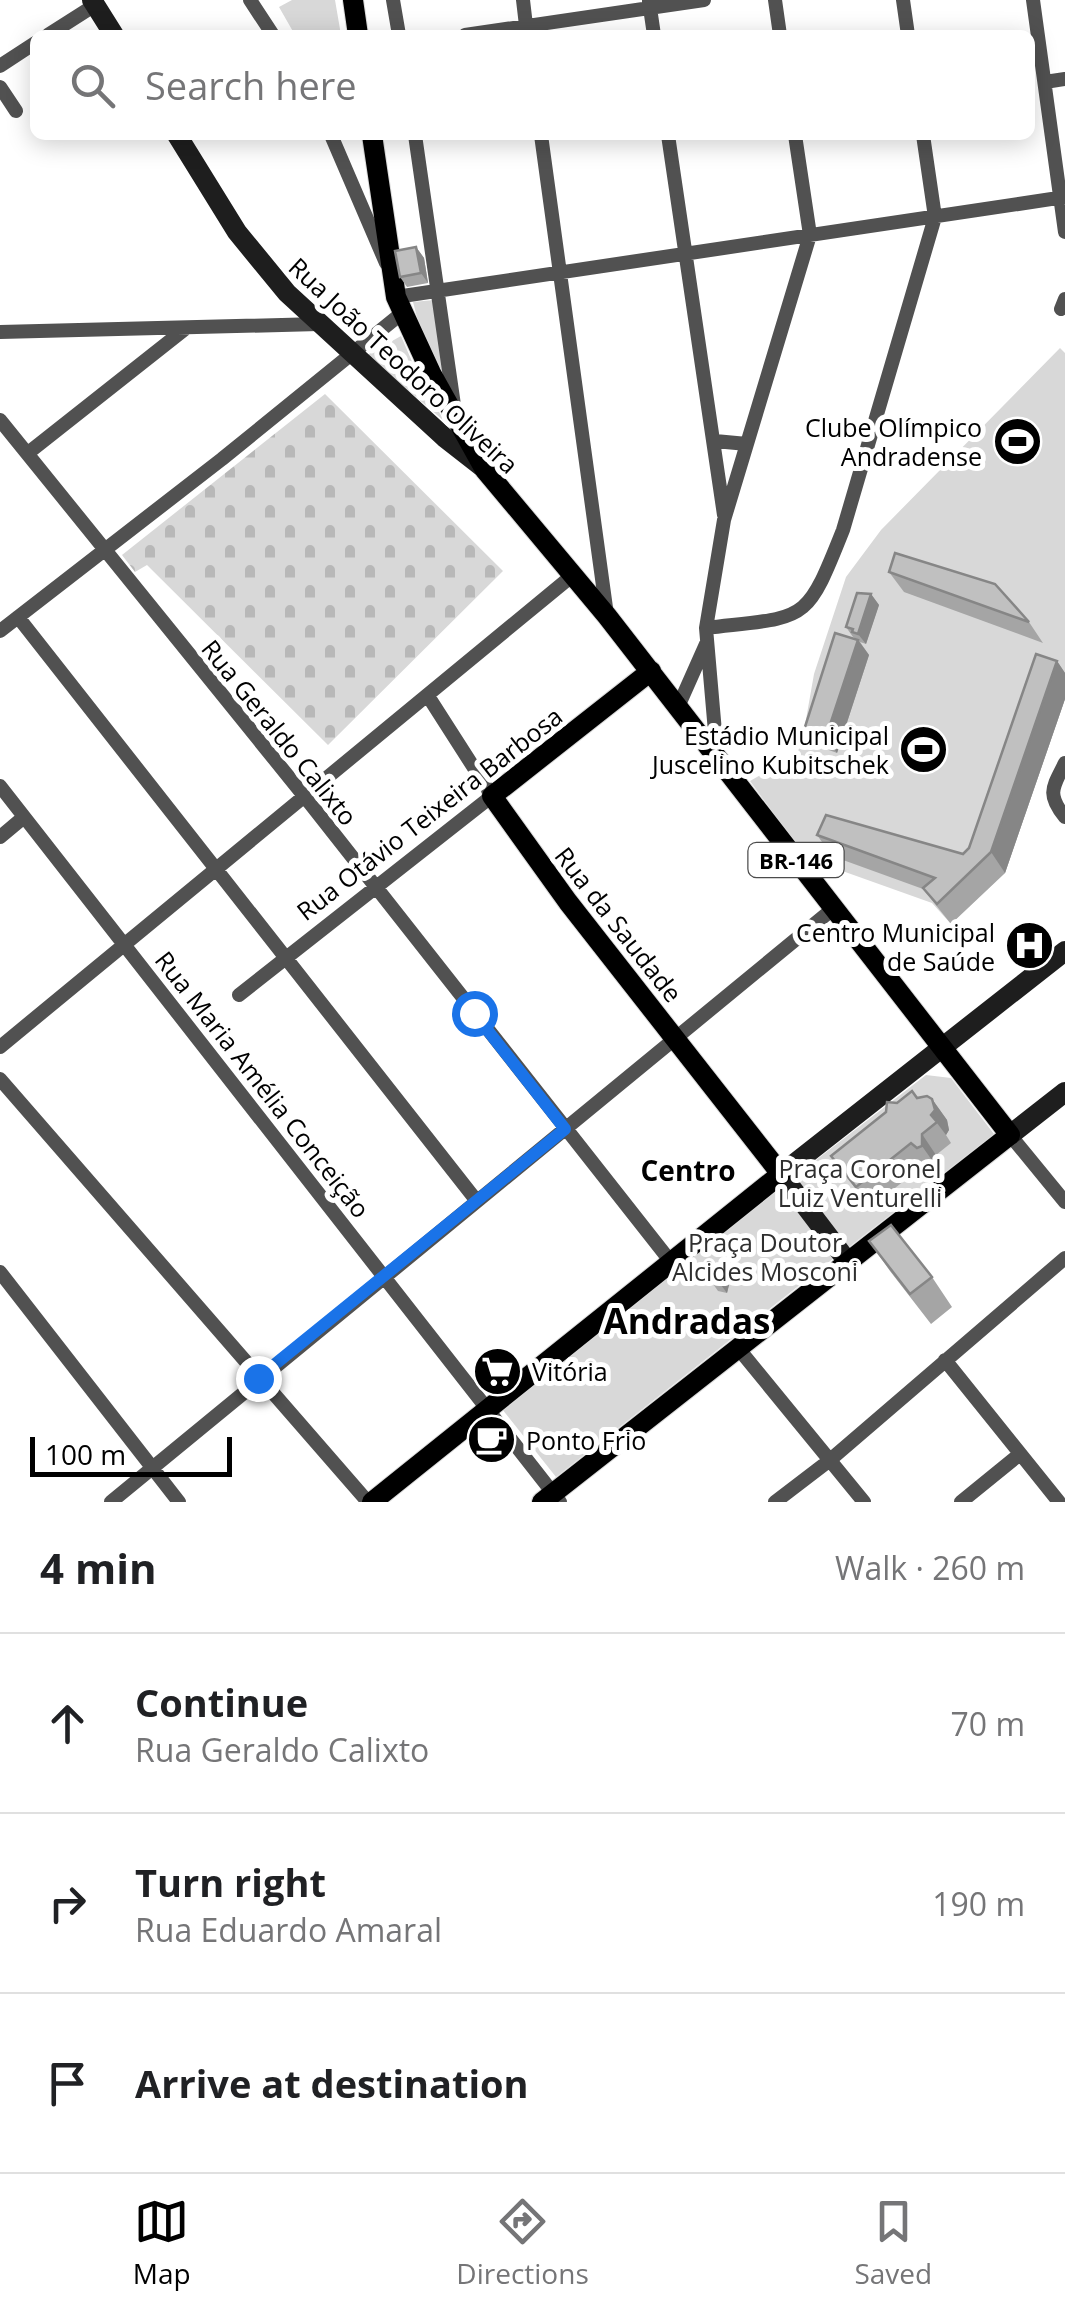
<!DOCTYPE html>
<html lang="en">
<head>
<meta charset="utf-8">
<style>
	body { margin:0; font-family:"Open Sans",sans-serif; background:#f6f6f6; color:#202124 }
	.scale { position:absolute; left:30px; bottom:25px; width:202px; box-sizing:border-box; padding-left:10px; border:5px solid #000; border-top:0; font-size:28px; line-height:35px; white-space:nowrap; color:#000; -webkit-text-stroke:8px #fff; paint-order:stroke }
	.stop { position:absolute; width:30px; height:30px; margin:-22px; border:8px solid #1a73e8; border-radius:50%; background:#fff }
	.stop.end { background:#1a73e8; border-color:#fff; box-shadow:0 2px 10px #0008 }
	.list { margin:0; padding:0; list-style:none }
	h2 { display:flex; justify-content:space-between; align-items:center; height:130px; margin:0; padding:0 40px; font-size:42px }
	h2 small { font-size:32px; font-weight:400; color:#757577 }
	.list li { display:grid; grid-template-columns:65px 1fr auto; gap:30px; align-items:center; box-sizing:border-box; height:180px; padding:0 40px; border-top:2px solid #e0e0e0 }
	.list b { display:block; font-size:38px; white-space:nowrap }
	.list p { margin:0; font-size:32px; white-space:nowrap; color:#757577 }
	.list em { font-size:32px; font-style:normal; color:#757577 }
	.icon { flex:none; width:55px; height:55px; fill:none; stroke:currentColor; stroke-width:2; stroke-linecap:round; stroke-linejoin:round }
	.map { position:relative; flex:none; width:1065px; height:1502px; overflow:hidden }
	.search { position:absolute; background:#fff; box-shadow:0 5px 25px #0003; left:30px; right:30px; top:30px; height:110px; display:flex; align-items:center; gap:25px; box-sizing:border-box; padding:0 35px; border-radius:15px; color:#757577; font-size:38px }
	.sheet { height:670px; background:#fff }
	nav { display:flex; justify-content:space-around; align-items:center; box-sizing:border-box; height:140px; border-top:2px solid #e0e0e0; background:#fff; font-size:28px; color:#757577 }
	nav a { display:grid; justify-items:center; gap:5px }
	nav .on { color:#000 }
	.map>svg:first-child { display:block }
	.cemetery { fill:url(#cemetery-stones) }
	.green { fill:#d8d8d8 }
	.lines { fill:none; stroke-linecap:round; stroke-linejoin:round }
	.primary-casing { stroke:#dbdbdb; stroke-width:22 }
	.street { stroke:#515151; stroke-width:14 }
	.secondary { stroke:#1e1e1e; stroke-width:20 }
	.primary { stroke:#000; stroke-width:20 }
	.wall { fill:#a5a5a5 }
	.shaded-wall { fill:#868686 }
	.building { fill:#c0c0c0; stroke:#868686; stroke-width:2.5 }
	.route { stroke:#1a73e8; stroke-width:12 }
	.labels { text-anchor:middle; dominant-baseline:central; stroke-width:10; stroke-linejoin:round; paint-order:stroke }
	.shield { fill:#fff; stroke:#4c4c4c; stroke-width:2.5 }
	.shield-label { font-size:22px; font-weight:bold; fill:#000 }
	.street-label { font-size:25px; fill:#000; stroke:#fff }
	.poi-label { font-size:25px; fill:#000; stroke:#fff; text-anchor:end }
	.park-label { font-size:25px; fill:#2f2f2f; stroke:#fff }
	.neighbourhood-label { font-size:28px; font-weight:bold; fill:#000; stroke:#fff }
	.district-label { font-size:35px; font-weight:bold; fill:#000; stroke:#fff }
</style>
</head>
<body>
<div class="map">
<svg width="1065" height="1502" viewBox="0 0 1065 1502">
	<defs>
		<pattern id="cemetery-stones" width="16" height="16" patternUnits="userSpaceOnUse" patternTransform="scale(2.5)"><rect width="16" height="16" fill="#d8d8d8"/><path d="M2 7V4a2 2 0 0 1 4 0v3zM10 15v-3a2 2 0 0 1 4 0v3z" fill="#b8b8b8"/></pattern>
	</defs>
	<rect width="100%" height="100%" fill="#fff"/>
	<path class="cemetery" d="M325 394 503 571 328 745 147 565 135 572 122 555Z"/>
	<path class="green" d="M292 0H335L341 35H295L279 7Z
		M434 300 447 385 418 321 413 302Z
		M401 336 414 366 444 421 367 355Z
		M1060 348 1065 353V699L1005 873 951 924 932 903 806 858 750 781 796 755 802 742 814 674 846 577 881 530Z
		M926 1075 951 1078 994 1134 849 1247 794 1177Z
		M780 1188 834 1258 556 1477 502 1409Z"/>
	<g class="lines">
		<defs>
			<path id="primary" d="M353 0 358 35
				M372 135 396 297 431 373 485 470 607 616 1010 1135 542 1502
				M372 1502 781 1174 568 902 492 796 651 671"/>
		</defs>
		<use href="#primary" class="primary-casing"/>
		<path class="street" d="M250 0 273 35
			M393 0 399 35
			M523 0 527 34
			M775 0 780 35
			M903 0 908 35
			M1033 0 1065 232
			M649 1 654 35
			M48 35 95 5 97 0
			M465 35 704 0
			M0 66 35 43
			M1045 82 1065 79
			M0 87 16 111
			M331 135 386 263
			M415 135 454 405
			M541 135 607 615
			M668 135 724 515
			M396 297 1065 197
			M1061 309 1065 299
			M0 332 319 324
			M0 420 309 802 671 1262
			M715 441 747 444
			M28 453 185 329
			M18 617 476 1200
			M706 628C807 616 805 626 843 530L935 217 923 135
			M0 631 222 459 402 313
			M678 707 706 644
			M717 755 706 628 724 520 810 235 795 135
			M1065 763C1053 787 1046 794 1065 817
			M0 786 560 1502
			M0 837 24 817
			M239 995 492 796 428 696
			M0 1047 573 575
			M0 1079 368 1502
			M1010 1135 1065 1202
			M0 1272 179 1502
			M738 1348 864 1502
			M945 1360 1059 1502
			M111 1502 834 908
			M775 1502 830 1460 1065 1258
			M961 1502 1020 1454"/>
		<path class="secondary" d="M92 0 114 35
			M177 135 237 232 287 293 444 437 485 469
			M1010 1135 1065 1092
			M848 1262 781 1174 1065 951"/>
		<use href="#primary" class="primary"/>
	</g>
	<path class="wall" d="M416 247 424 258 428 283 407 287 400 277Z
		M889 572 1029 622 1043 643 904 592Z
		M871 594 879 605 866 644 860 642 869 655 837 753 815 745 804 730 858 640 853 637 846 627Z
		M1057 661 1065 673V699L1005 873 951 924 923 889 832 856 817 835 963 854 969 848Z
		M917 1098 932 1099 947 1120 949 1130 946 1135 951 1143 936 1155V1166L931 1168 925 1164 870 1208 831 1156 897 1103Z
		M869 1241 932 1277 952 1307 931 1324 890 1271Z
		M706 1262 729 1285 727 1293 718 1291 704 1271Z"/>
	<path class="shaded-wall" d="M416 247 424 258 428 283 421 273Z
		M871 594 879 605 866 644 858 634Z
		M858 640 869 655 837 753 826 737Z
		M1057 661 1065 673V699L1005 873 991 852Z
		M932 1099 947 1120 949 1130 946 1135 931 1115Z
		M922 1134 936 1155V1166L922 1146Z
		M714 1264 729 1285 727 1293 712 1273Z"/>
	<path class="building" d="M416 247 421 273 400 277 395 251Z
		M895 553 995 584 1029 622 889 572Z
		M857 593 871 594 858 634 852 632 853 629 846 627Z
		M835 633 858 640 826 737 804 730Z
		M1036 654 1057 661 991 852 937 904 923 888 935 878 817 835 826 815 963 854 969 848Z
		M912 1091 917 1098 927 1096 932 1099 935 1110 931 1115 937 1122 922 1134V1146L917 1148 911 1143 856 1187 831 1156 886 1112 887 1102 897 1103Z
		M891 1225 932 1277 910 1294 869 1241Z
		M706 1262 714 1264 712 1273 704 1271Z"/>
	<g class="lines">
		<path class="route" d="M258 1378 565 1129 474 1013"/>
	</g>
	<defs>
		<symbol id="stadium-disc" viewBox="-11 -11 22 22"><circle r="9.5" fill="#000" stroke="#fff"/><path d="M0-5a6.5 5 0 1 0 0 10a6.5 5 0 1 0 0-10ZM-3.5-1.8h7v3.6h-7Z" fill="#fff"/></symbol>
		<symbol id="hospital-disc" viewBox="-11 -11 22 22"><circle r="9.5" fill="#000" stroke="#fff"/><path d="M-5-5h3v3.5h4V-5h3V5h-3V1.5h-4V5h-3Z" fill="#fff"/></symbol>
		<symbol id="supermarket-disc" viewBox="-11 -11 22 22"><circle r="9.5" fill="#000" stroke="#fff"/><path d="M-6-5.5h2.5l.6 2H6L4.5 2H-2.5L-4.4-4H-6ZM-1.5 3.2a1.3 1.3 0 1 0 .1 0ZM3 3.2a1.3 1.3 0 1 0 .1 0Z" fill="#fff"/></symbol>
		<symbol id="cafe-disc" viewBox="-11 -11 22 22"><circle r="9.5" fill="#000" stroke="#fff"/><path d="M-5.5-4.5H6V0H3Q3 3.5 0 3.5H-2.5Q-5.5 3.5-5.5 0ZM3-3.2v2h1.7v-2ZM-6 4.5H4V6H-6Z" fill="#fff"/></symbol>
	</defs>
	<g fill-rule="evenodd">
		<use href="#stadium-disc" x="990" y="414" width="55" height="55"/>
		<use href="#stadium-disc" x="896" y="722" width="55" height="55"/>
		<use href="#hospital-disc" x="1002" y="918" width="55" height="55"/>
		<use href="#supermarket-disc" x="470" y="1344" width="55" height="55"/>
		<use href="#cafe-disc" x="464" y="1412" width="55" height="55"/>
	</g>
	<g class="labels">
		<rect class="shield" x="748.5" y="843" width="95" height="34" rx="8"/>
		<g class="shield-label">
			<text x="796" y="860">BR-146</text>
		</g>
		<g class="street-label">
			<text transform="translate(404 365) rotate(43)">Rua João Teodoro Oliveira</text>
			<text transform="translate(280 732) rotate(51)">Rua Geraldo Calixto</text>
			<text transform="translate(429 813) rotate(-38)">Rua Otávio Teixeira Barbosa</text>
			<text transform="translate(619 924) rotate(52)">Rua da Saudade</text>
			<text transform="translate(263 1084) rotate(52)">Rua Maria Amélia Conceição</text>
		</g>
		<g class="poi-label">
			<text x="982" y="427">Clube Olímpico<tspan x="982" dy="29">Andradense</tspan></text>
			<text x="889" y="735">Estádio Municipal<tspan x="889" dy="29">Juscelino Kubitschek</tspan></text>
			<text x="995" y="932">Centro Municipal<tspan x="995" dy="29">de Saúde</tspan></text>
			<text x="532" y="1371" text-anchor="start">Vitória</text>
			<text x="526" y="1440" text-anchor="start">Ponto Frio</text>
		</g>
		<g class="park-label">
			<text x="860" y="1168">Praça Coronel<tspan x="860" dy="29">Luiz Venturelli</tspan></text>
			<text x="765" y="1242">Praça Doutor<tspan x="765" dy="29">Alcides Mosconi</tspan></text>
		</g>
		<g class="neighbourhood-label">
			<text x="688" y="1170">Centro</text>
		</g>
		<g class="district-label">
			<text x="687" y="1320">Andradas</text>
		</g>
	</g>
</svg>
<div class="scale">100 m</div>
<div class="stop" style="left:474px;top:1013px"></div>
<div class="stop end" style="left:258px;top:1378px"></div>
<div class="search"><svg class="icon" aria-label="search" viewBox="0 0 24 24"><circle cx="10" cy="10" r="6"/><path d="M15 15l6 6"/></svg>Search here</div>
</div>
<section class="sheet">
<h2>4 min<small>Walk · 260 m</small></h2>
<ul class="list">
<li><svg class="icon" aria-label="ahead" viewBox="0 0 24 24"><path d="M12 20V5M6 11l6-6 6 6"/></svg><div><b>Continue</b><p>Rua Geraldo Calixto</p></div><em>70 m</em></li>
<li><svg class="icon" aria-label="right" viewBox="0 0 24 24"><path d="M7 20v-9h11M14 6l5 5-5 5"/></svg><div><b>Turn right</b><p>Rua Eduardo Amaral</p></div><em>190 m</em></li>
<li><svg class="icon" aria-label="arrive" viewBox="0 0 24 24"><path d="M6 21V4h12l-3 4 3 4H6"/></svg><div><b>Arrive at destination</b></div></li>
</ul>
</section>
<nav>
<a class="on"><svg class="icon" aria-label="map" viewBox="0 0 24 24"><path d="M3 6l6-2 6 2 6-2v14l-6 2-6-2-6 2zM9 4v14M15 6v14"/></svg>Map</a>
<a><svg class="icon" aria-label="directions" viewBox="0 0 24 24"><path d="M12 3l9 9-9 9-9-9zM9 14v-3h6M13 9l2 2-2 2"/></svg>Directions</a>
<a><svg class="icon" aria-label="saved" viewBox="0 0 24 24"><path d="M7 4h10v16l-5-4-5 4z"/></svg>Saved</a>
</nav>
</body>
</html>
